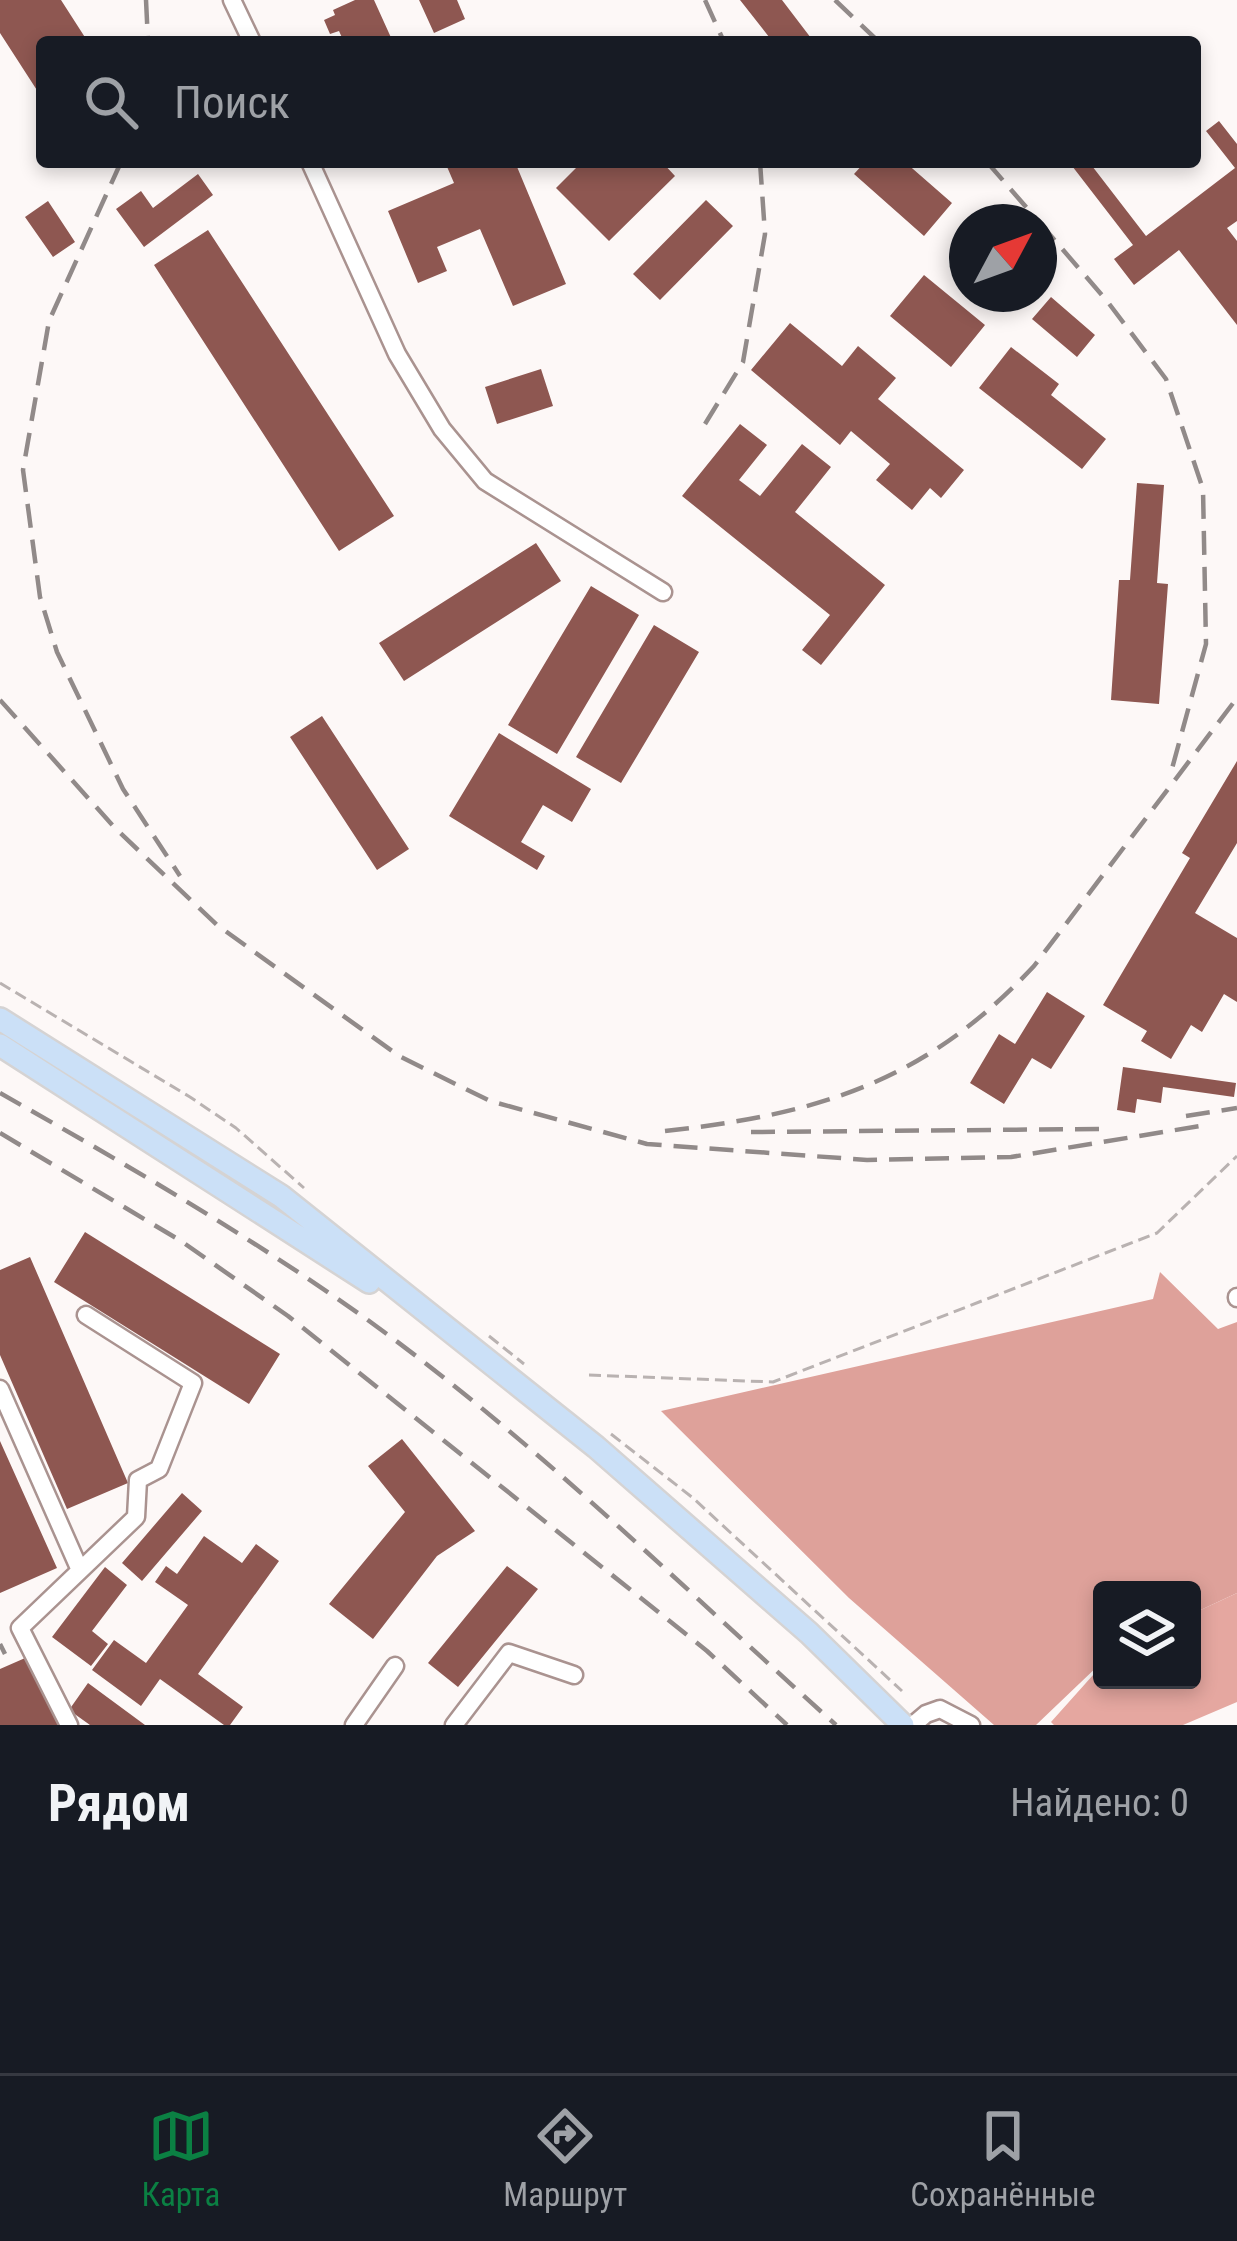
<!DOCTYPE html>
<html lang="ru">
<head>
<meta charset="utf-8">
<style>
	body { margin:0; font-family:"Roboto Condensed",sans-serif; background:#20242c; color:#f1f3f6 }
	.controls { position:absolute; right:36px; bottom:36px; display:grid; overflow:hidden; border-radius:12px; box-shadow:0 6px 18px #0003 }
	.controls button { width:108px; height:108px; display:grid; place-items:center; padding:0; border:0; border-bottom:3px solid #363941; background:#171b24; color:#f1f3f6; font:60px sans-serif }
	.compass { position:absolute; left:949px; top:204px; width:108px; height:108px; border-radius:50%; background:#171b24; box-shadow:0 6px 18px #0003; rotate:49deg }
	.list { margin:0; padding:0; list-style:none }
	h2 { display:flex; justify-content:space-between; align-items:center; height:156px; margin:0; padding:0 48px; font-size:51px }
	h2 small { font-size:39px; font-weight:400; color:#9ea1a6 }
	.icon { flex:none; width:66px; height:66px; fill:none; stroke:currentColor; stroke-width:2; stroke-linecap:round; stroke-linejoin:round }
	.map { position:relative; flex:none; width:1237px; height:1725px; overflow:hidden }
	.search { position:absolute; background:#171b24; box-shadow:0 6px 18px #0003; left:36px; right:36px; top:36px; height:132px; display:flex; align-items:center; gap:30px; box-sizing:border-box; padding:0 42px; border-radius:12px; color:#9ea1a6; font-size:45px }
	.sheet { height:348px; background:#171b24 }
	nav { display:flex; justify-content:space-around; align-items:center; box-sizing:border-box; height:168px; border-top:3px solid #363941; background:#171b24; font-size:33px; color:#9ea1a6 }
	nav a { display:grid; justify-items:center; gap:6px }
	nav .on { color:#0b8043 }
	.map>svg:first-child { display:block }
	.forest { fill:#dea19a }
	.water { fill:#e5a7a0 }
	.building { fill:#8e5751 }
	.lines { fill:none; stroke-linecap:round; stroke-linejoin:round }
	.minor-casing { stroke:#aa9390; stroke-width:21 }
	.major-casing { stroke:#d5d3d3; stroke-width:26 }
	.path { stroke:#b9b2b1; stroke-width:3; stroke-dasharray:12 6; stroke-linecap:butt }
	.minor { stroke:#fff; stroke-width:16 }
	.major { stroke:#cbe0f7; stroke-width:21 }
	.rail { stroke:#918a89; stroke-width:4.5; stroke-dasharray:24 12; stroke-linecap:butt }
</style>
</head>
<body>
<div class="map">
<svg width="1237" height="1725" viewBox="0 0 1237 1725">
	<rect width="100%" height="100%" fill="#fdf8f7"/>
	<path class="forest" d="M1160 1272 1218 1329 1237 1322V1593L1192 1614V1590H1102V1662L1036 1725H994L849 1598 661 1411 1153 1299Z"/>
	<path class="water" d="M1237 1593V1702L1183 1725H1054L1051 1722 1102 1665V1680H1192V1614Z"/>
	<path class="building" d="M0 0H61L88 42H42V98L0 33Z
		M355 0H374L393 42H344L339 31 330 34 324 20 335 15 333 10Z
		M419 0H457L465 19 434 33Z
		M740 0H782L814 42H773Z
		M1219 121 1237 144V221L1227 228 1237 241V325L1179 250 1134 285 1114 259 1133 245 1069 162H1089L1146 236 1235 168 1206 131Z
		M445 162H515L566 284 513 306 480 229 437 247 447 271 418 283 388 211 454 183Z
		M582 162H615L621 168 628 162H662L675 176 609 241 556 188Z
		M865 162H905L952 203 924 236 854 174Z
		M198 174 213 195 144 247 116 209 141 191 153 208Z
		M706 200 733 226 660 300 633 274Z
		M48 201 75 242 53 257 25 217Z
		M208 230 394 516 339 551 154 265Z
		M924 275 985 325 951 367 890 316Z
		M1051 297 1095 335 1077 357 1032 319Z
		M790 323 842 366 858 346 896 378 878 399 964 470 941 498 930 488 912 510 876 480 890 464 851 431 840 445 751 370Z
		M1011 347 1059 384 1051 395 1106 439 1082 469 979 388Z
		M541 369 553 406 497 424 485 387Z
		M740 424 767 445 739 480 760 496 802 444 831 467 795 512 885 585 821 665 802 650 830 615 682 496Z
		M1137 483 1164 485 1157 583 1168 584 1159 704 1111 700 1119 580H1130Z
		M536 543 561 581 404 681 379 643Z
		M591 586 639 615 557 754 508 725Z
		M654 625 699 652 621 783 576 757Z
		M322 716 409 849 377 870 290 737Z
		M499 733 591 789 572 822 543 805 521 842 545 856 537 870 449 816Z
		M1237 761V843L1195 913 1237 938V1002L1224 994 1202 1032 1191 1025 1171 1059 1141 1041 1147 1031 1103 1005 1190 858 1182 853Z
		M1047 992 1085 1016 1051 1069 1032 1058 1004 1104 970 1083 999 1034 1015 1044Z
		M1123 1067 1236 1083 1234 1097 1163 1087 1161 1103 1137 1099 1135 1113 1117 1110Z
		M85 1232 280 1354 249 1404 54 1282Z
		M30 1257 128 1483 67 1509 0 1355V1270Z
		M402 1439 475 1531 437 1556 373 1639 329 1604 405 1512 368 1466Z
		M0 1441 57 1568 0 1593Z
		M182 1493 202 1511 142 1581 122 1563Z
		M204 1536 242 1563 256 1544 279 1561 198 1674 243 1707 230 1725H224L160 1679 141 1706 92 1670 114 1640 146 1663 188 1605 155 1582 166 1566 177 1574Z
		M507 1566 538 1589 458 1687 428 1663Z
		M105 1567 127 1585 92 1631 108 1644 91 1666 52 1637Z
		M32 1655 64 1725H0V1669Z
		M88 1683 145 1725H90L69 1710Z"/>
	<g class="lines">
		<defs>
			<path id="minor" d="M232 0 252 42
				M310 162 397 354 442 429 485 481 663 592
				M1237 1298V1297
				M0 1389 79 1568
				M69 1725 20 1628 136 1517 138 1480 159 1469 193 1383 86 1315
				M354 1725 395 1666
				M454 1725 509 1653 574 1675
				M913 1725 926 1714 940 1709 971 1725"/>
			<path id="major" d="M0 1019 281 1196 596 1447 809 1633 903 1725
				M0 1045 369 1282"/>
		</defs>
		<use href="#minor" class="minor-casing"/>
		<use href="#major" class="major-casing"/>
		<path class="path" d="M0 983 190 1097 236 1128 304 1188
			M489 1336 524 1364
			M589 1375 773 1382 1157 1233 1237 1156
			M611 1434 693 1498 902 1691"/>
		<use href="#minor" class="minor"/>
		<use href="#major" class="major"/>
		<path class="rail" d="M146 0 148 42
			M705 0 724 42
			M835 0 879 42
			M121 162 49 321 23 470 40 597 57 652 123 789 180 876
			M987 162 1039 222
			M1039 222 1107 301 1166 379 1203 489 1206 644 1170 776
			M705 424 743 362 765 234 760 162
			M0 700 115 828 217 925 399 1056 490 1101 647 1144 867 1160 1011 1157 1206 1125
			M0 1093C122 1162 243 1232 358 1313 529 1435 680 1585 836 1725
			M1186 1116 1237 1108
			M665 1131C820 1114 925 1082 1034 966L1237 698
			M751 1132 1099 1129
			M0 1133 181 1241 288 1316 707 1651 787 1725
			M0 1644 5 1654"/>
	</g>
</svg>
<div class="controls">
<button><svg class="icon" aria-label="layers" viewBox="0 0 24 24"><path d="M12 4l9 5-9 5-9-5zM3 14l9 5 9-5"/></svg></button>
</div>
<svg class="compass" viewBox="-18 -18 36 36"><path d="M0-13l5 13h-10z" fill="#e53935"/><path d="M0 13l5-13h-10z" fill="#9ea1a6"/></svg>
<div class="search"><svg class="icon" aria-label="search" viewBox="0 0 24 24"><circle cx="10" cy="10" r="6"/><path d="M15 15l6 6"/></svg>Поиск</div>
</div>
<section class="sheet">
<h2>Рядом<small>Найдено: 0</small></h2>
<ul class="list">
</ul>
</section>
<nav>
<a class="on"><svg class="icon" aria-label="map" viewBox="0 0 24 24"><path d="M3 6l6-2 6 2 6-2v14l-6 2-6-2-6 2zM9 4v14M15 6v14"/></svg>Карта</a>
<a><svg class="icon" aria-label="directions" viewBox="0 0 24 24"><path d="M12 3l9 9-9 9-9-9zM9 14v-3h6M13 9l2 2-2 2"/></svg>Маршрут</a>
<a><svg class="icon" aria-label="saved" viewBox="0 0 24 24"><path d="M7 4h10v16l-5-4-5 4z"/></svg>Сохранённые</a>
</nav>
</body>
</html>
